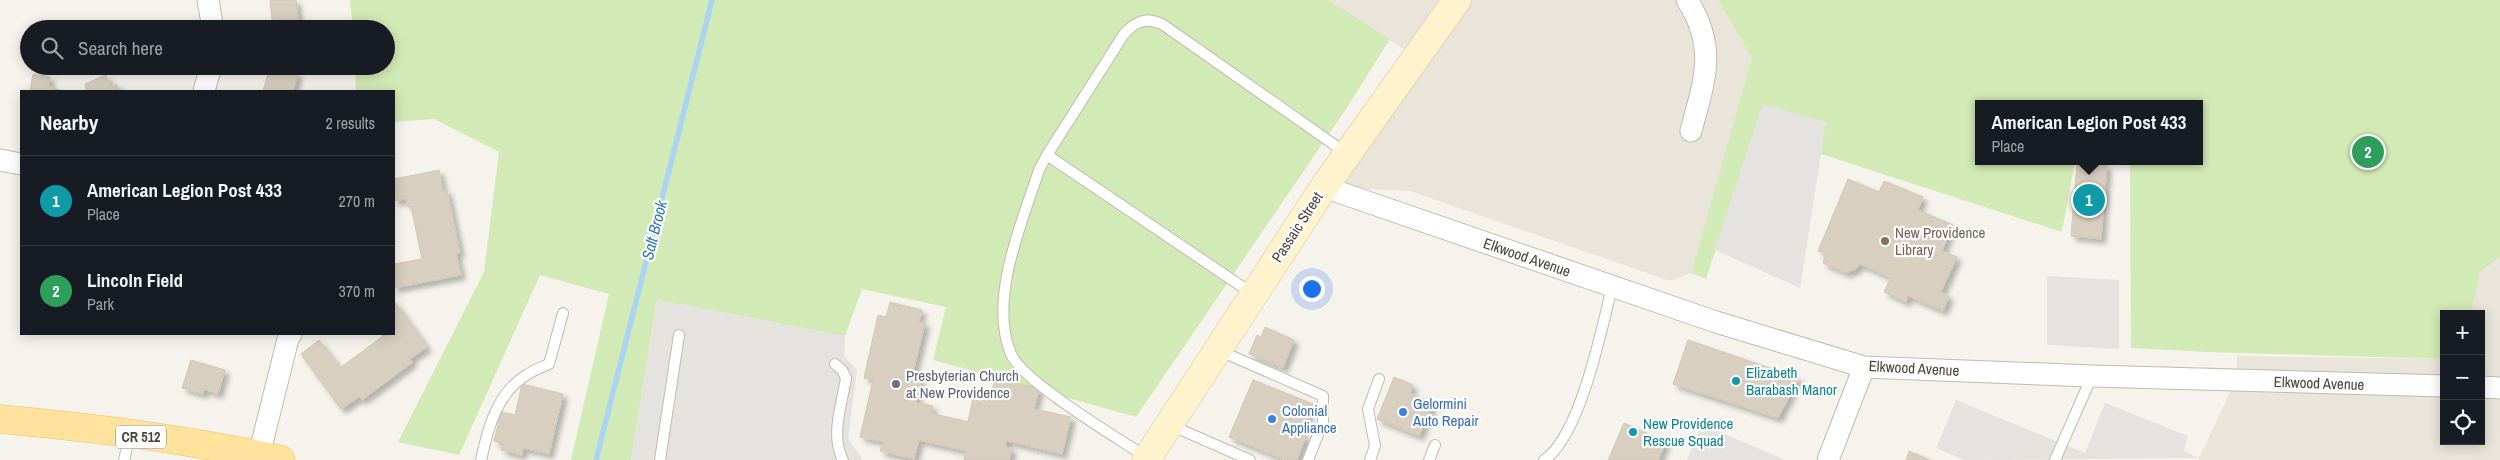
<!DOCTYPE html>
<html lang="en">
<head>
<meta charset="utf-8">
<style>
	body { margin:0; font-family:"Archivo Narrow",sans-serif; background:#242831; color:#f1f3f6 }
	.controls { position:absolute; right:15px; bottom:15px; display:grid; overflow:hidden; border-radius:0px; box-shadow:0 2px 12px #0003 }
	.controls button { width:45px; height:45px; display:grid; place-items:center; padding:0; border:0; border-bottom:1px solid #363941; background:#171b24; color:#f1f3f6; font:25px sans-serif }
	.you { position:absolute; left:1311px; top:288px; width:18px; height:18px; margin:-12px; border:4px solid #fff; border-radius:50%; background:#1a73e8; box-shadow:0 0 0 8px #1a73e833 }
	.badge { display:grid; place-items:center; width:32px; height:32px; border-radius:50%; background:#fc3f1d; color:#fff; font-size:16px; font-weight:700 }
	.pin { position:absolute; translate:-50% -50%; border:2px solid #fff; box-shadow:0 1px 5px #0006 }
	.popup { position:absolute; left:1975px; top:100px; width:228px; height:65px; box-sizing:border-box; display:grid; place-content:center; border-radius:0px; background:#171b24; filter:drop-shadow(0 1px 4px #0005); font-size:16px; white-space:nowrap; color:#9ea1a6 }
	.popup b { font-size:19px; color:#f1f3f6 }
	.popup::after { content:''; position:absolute; left:50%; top:100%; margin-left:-10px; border:10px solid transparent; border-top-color:#171b24 }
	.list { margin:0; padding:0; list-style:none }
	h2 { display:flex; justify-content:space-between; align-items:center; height:65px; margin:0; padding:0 20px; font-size:21px }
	h2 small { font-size:16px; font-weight:400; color:#9ea1a6 }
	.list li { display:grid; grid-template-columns:32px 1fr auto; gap:15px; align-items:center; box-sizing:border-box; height:90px; padding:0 20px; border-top:1px solid #363941 }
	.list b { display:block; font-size:19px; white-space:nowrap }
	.list p { margin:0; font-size:16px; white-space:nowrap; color:#9ea1a6 }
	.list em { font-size:16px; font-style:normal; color:#9ea1a6 }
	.icon { flex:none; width:28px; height:28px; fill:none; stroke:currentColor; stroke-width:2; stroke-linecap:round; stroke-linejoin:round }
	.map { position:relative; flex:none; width:2500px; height:460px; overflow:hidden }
	.search { position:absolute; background:#171b24; box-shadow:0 2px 12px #0003; left:20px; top:20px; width:375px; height:55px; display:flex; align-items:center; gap:12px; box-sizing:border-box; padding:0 18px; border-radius:28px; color:#9ea1a6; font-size:19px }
	.panel { position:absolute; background:#171b24; box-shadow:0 2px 12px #0003; left:20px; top:90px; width:375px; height:245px; border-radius:0px }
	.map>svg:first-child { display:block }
	.residential { fill:#eae5da }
	.green { fill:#d2eab5 }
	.parking { fill:#e5e3e0 }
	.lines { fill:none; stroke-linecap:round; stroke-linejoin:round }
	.stream { stroke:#a9d4f2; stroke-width:5.5 }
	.building { fill:#d8cfc1; stroke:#d3c7b4; filter:url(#shadow) }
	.service-casing { stroke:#c2bbae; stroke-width:12 }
	.minor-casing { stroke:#c2bbae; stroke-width:23 }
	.secondary-casing { stroke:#d6c79b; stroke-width:29 }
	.primary-casing { stroke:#e6c16a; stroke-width:29 }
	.service { stroke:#fff; stroke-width:10 }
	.minor { stroke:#fff; stroke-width:21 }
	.secondary { stroke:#fff3cd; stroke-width:28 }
	.primary { stroke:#ffe39c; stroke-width:28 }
	.education-dot { fill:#8d6e63; stroke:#fff; stroke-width:2 }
	.culture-dot { fill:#0f9aa8; stroke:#fff; stroke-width:2 }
	.worship-dot { fill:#6b7280; stroke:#fff; stroke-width:2 }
	.shop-dot { fill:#3f7fe0; stroke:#fff; stroke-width:2 }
	.labels { text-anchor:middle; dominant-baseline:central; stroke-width:4.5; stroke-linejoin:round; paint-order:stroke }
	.shield { fill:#fff; stroke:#817c74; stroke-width:1 }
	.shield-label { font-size:14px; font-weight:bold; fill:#4b4439 }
	.street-label { font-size:15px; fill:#4b4439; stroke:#fff }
	.education-label { font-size:15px; fill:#785e54; stroke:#fff; text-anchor:start }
	.culture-label { font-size:15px; fill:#0d838f; stroke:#fff; text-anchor:start }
	.worship-label { font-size:15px; fill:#5b616d; stroke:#fff; text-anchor:start }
	.shop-label { font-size:15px; fill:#366cbe; stroke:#fff; text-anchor:start }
	.water-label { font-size:16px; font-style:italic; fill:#2e7ab2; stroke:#fff }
</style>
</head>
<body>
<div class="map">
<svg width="2500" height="460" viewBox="0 0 2500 460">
	<defs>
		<filter id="shadow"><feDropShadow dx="4.5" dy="4.5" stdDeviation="2.5" flood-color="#0004"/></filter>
	</defs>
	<rect width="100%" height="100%" fill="#f6f3ec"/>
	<path class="residential" d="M1328 0H1718L1752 58 1691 273 1670 281 1410 191 1324 187 1414 56Z
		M2500 257V460H2198L2236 380 2237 356 2444 359V441H2481V314H2471L2480 272Z"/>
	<path class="green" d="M350 0H1328L1390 39 1344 112 1136 417 933 360 946 307 862 289 845 336 657 300 631 460H571L609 294 540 275 459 455 398 442 484 272 499 152 434 119 394 122V91H356L355 66H386V29H353Z
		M1718 0H2500V257L2480 272 2471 314H2444V359L2209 352 2131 348 2130 164 2109 161H2199V104H1979V161H2075L2062 232 1821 154 1763 104 1706 279 1691 273 1752 58Z"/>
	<path class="parking" d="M1763 104 1826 122 1800 288 1715 250Z
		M2047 276 2119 280V349L2047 345Z
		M657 300 845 336 844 356 857 370 848 439 863 460H631Z
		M1956 400 2085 453 2105 403 2188 436 2184 451 2198 458 1965 460 1936 448Z
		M1702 424 1785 460H1687Z"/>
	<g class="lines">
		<path class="stream" d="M596 460 712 0"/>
	</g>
	<path class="building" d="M270 0H296L299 27 273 29Z
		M270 66 298 73 293 91H263Z
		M33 74 50 77 49 86 62 91H30Z
		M106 75 110 86 116 84 120 91H86L85 84Z
		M2077 162 2107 165 2101 239 2071 236Z
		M439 170 443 191 447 190 460 253H456L461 275 394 288V264L422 259 411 206 408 207 406 199 394 201V179Z
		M1848 179 1879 192 1884 181 1923 197 1918 210 1953 225 1942 251 1957 257 1941 292 1949 296 1943 311 1908 296 1906 302 1884 292 1891 278 1860 264 1856 269 1846 273 1823 263 1826 254 1818 251Z
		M394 301 427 347 410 359 413 362 362 400 359 397 341 409 301 354 319 340 340 368 383 336 381 334H394Z
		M890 302 922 310 919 322 925 323 912 377 921 379 916 402 933 406 931 413 968 422 974 393 991 396 995 378 1039 389 1034 409 1071 417 1062 454 1007 441 1005 447 1012 448 1009 460H964L966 451 919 440 914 459 880 451 883 442 860 437 873 380 864 378 878 315 886 317Z
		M1265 327 1294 340 1283 368 1249 354 1257 335 1261 337Z
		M1688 340 1799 378 1778 418 1673 384Z
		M191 360 225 370 218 394 204 389 203 394 182 388Z
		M1394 377 1413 385 1410 393 1433 403 1419 436 1377 419Z
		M1253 380 1313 404 1300 434 1306 436 1297 460H1286L1229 437Z
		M522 384 563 394 549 454 523 448 522 455 501 450 503 443 494 441 501 412 515 415Z
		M1624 423 1666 442 1658 460H1608Z
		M1909 451 1930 460H1906Z"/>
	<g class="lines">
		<defs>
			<path id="service" d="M1047 155 1253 294
				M1218 350 1323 396V422L1308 460
				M835 364 842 370 846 378C842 404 830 435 843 460
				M1170 425 1250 460
				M1146 457C1118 438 1023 382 1011 354 988 300 1022 222 1039 170L1047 155 1124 34C1136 21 1146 17 1162 24L1346 153
				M124 460 130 435
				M481 460C488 428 497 392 528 374 534 370 542 367 549 364L563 313
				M660 460 679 335
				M1370 460 1375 446 1368 409 1379 379
				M1429 460 1435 445
				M1544 460C1580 437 1602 328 1612 287
				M2055 460 2092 376"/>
			<path id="minor" d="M208 0 213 29
				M1687 0C1718 48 1704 81 1691 131
				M204 91 211 66
				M0 160 21 164
				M1324 187 1716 322 1864 367 2092 376 2444 386
				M2481 387 2500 388
				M259 455 288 339 291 334
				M1828 460 1864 367"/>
			<path id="secondary" d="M1146 460 1324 187 1457 0"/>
			<path id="primary" d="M0 419C94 428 189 439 281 460"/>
		</defs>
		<use href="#service" class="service-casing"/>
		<use href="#minor" class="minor-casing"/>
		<use href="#secondary" class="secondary-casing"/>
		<use href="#primary" class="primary-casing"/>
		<use href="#service" class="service"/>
		<use href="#minor" class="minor"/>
		<use href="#secondary" class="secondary"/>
		<use href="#primary" class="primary"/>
	</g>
	<circle class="education-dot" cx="1885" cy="241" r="5"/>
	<g class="culture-dot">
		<circle cx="1736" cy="381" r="5"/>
		<circle cx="1633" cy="432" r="5"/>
	</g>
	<circle class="worship-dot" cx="896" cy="384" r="5"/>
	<g class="shop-dot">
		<circle cx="1403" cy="412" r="5"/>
		<circle cx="1272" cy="419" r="5"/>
	</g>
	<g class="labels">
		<rect class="shield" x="116" y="425.5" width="50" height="23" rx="4"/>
		<g class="shield-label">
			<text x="141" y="437">CR 512</text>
		</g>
		<g class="street-label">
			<text transform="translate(1297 227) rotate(-57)">Passaic Street</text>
			<text transform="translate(1527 257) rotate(19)">Elkwood Avenue</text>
			<text transform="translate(1914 368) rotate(3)">Elkwood Avenue</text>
			<text transform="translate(2319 383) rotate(2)">Elkwood Avenue</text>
		</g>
		<g class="education-label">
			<text x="1895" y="232">New Providence<tspan x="1895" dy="17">Library</tspan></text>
		</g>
		<g class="culture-label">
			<text x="1746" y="372">Elizabeth<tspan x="1746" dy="17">Barabash Manor</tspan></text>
			<text x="1643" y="423">New Providence<tspan x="1643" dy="17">Rescue Squad</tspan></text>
		</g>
		<g class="worship-label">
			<text x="906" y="375">Presbyterian Church<tspan x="906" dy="17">at New Providence</tspan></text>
		</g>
		<g class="shop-label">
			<text x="1413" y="403">Gelormini<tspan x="1413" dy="17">Auto Repair</tspan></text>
			<text x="1282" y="410">Colonial<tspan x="1282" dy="17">Appliance</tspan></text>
		</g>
		<g class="water-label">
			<text transform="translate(654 230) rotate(-76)">Salt Brook</text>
		</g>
	</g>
</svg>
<div class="controls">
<button>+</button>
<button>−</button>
<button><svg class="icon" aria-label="locate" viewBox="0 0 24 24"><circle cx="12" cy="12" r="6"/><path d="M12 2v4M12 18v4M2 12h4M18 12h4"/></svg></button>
</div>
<div class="you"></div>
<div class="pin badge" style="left:2089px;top:200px;background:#0f9aa8">1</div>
<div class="popup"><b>American Legion Post 433</b>Place</div>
<div class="pin badge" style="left:2368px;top:152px;background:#2e9e5b">2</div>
<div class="search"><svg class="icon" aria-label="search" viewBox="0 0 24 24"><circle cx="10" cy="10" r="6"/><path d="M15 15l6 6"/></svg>Search here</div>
<section class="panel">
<h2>Nearby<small>2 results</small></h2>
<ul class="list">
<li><span class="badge" style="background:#0f9aa8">1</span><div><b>American Legion Post 433</b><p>Place</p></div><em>270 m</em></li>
<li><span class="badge" style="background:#2e9e5b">2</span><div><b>Lincoln Field</b><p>Park</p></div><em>370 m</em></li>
</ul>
</section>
</div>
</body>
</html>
